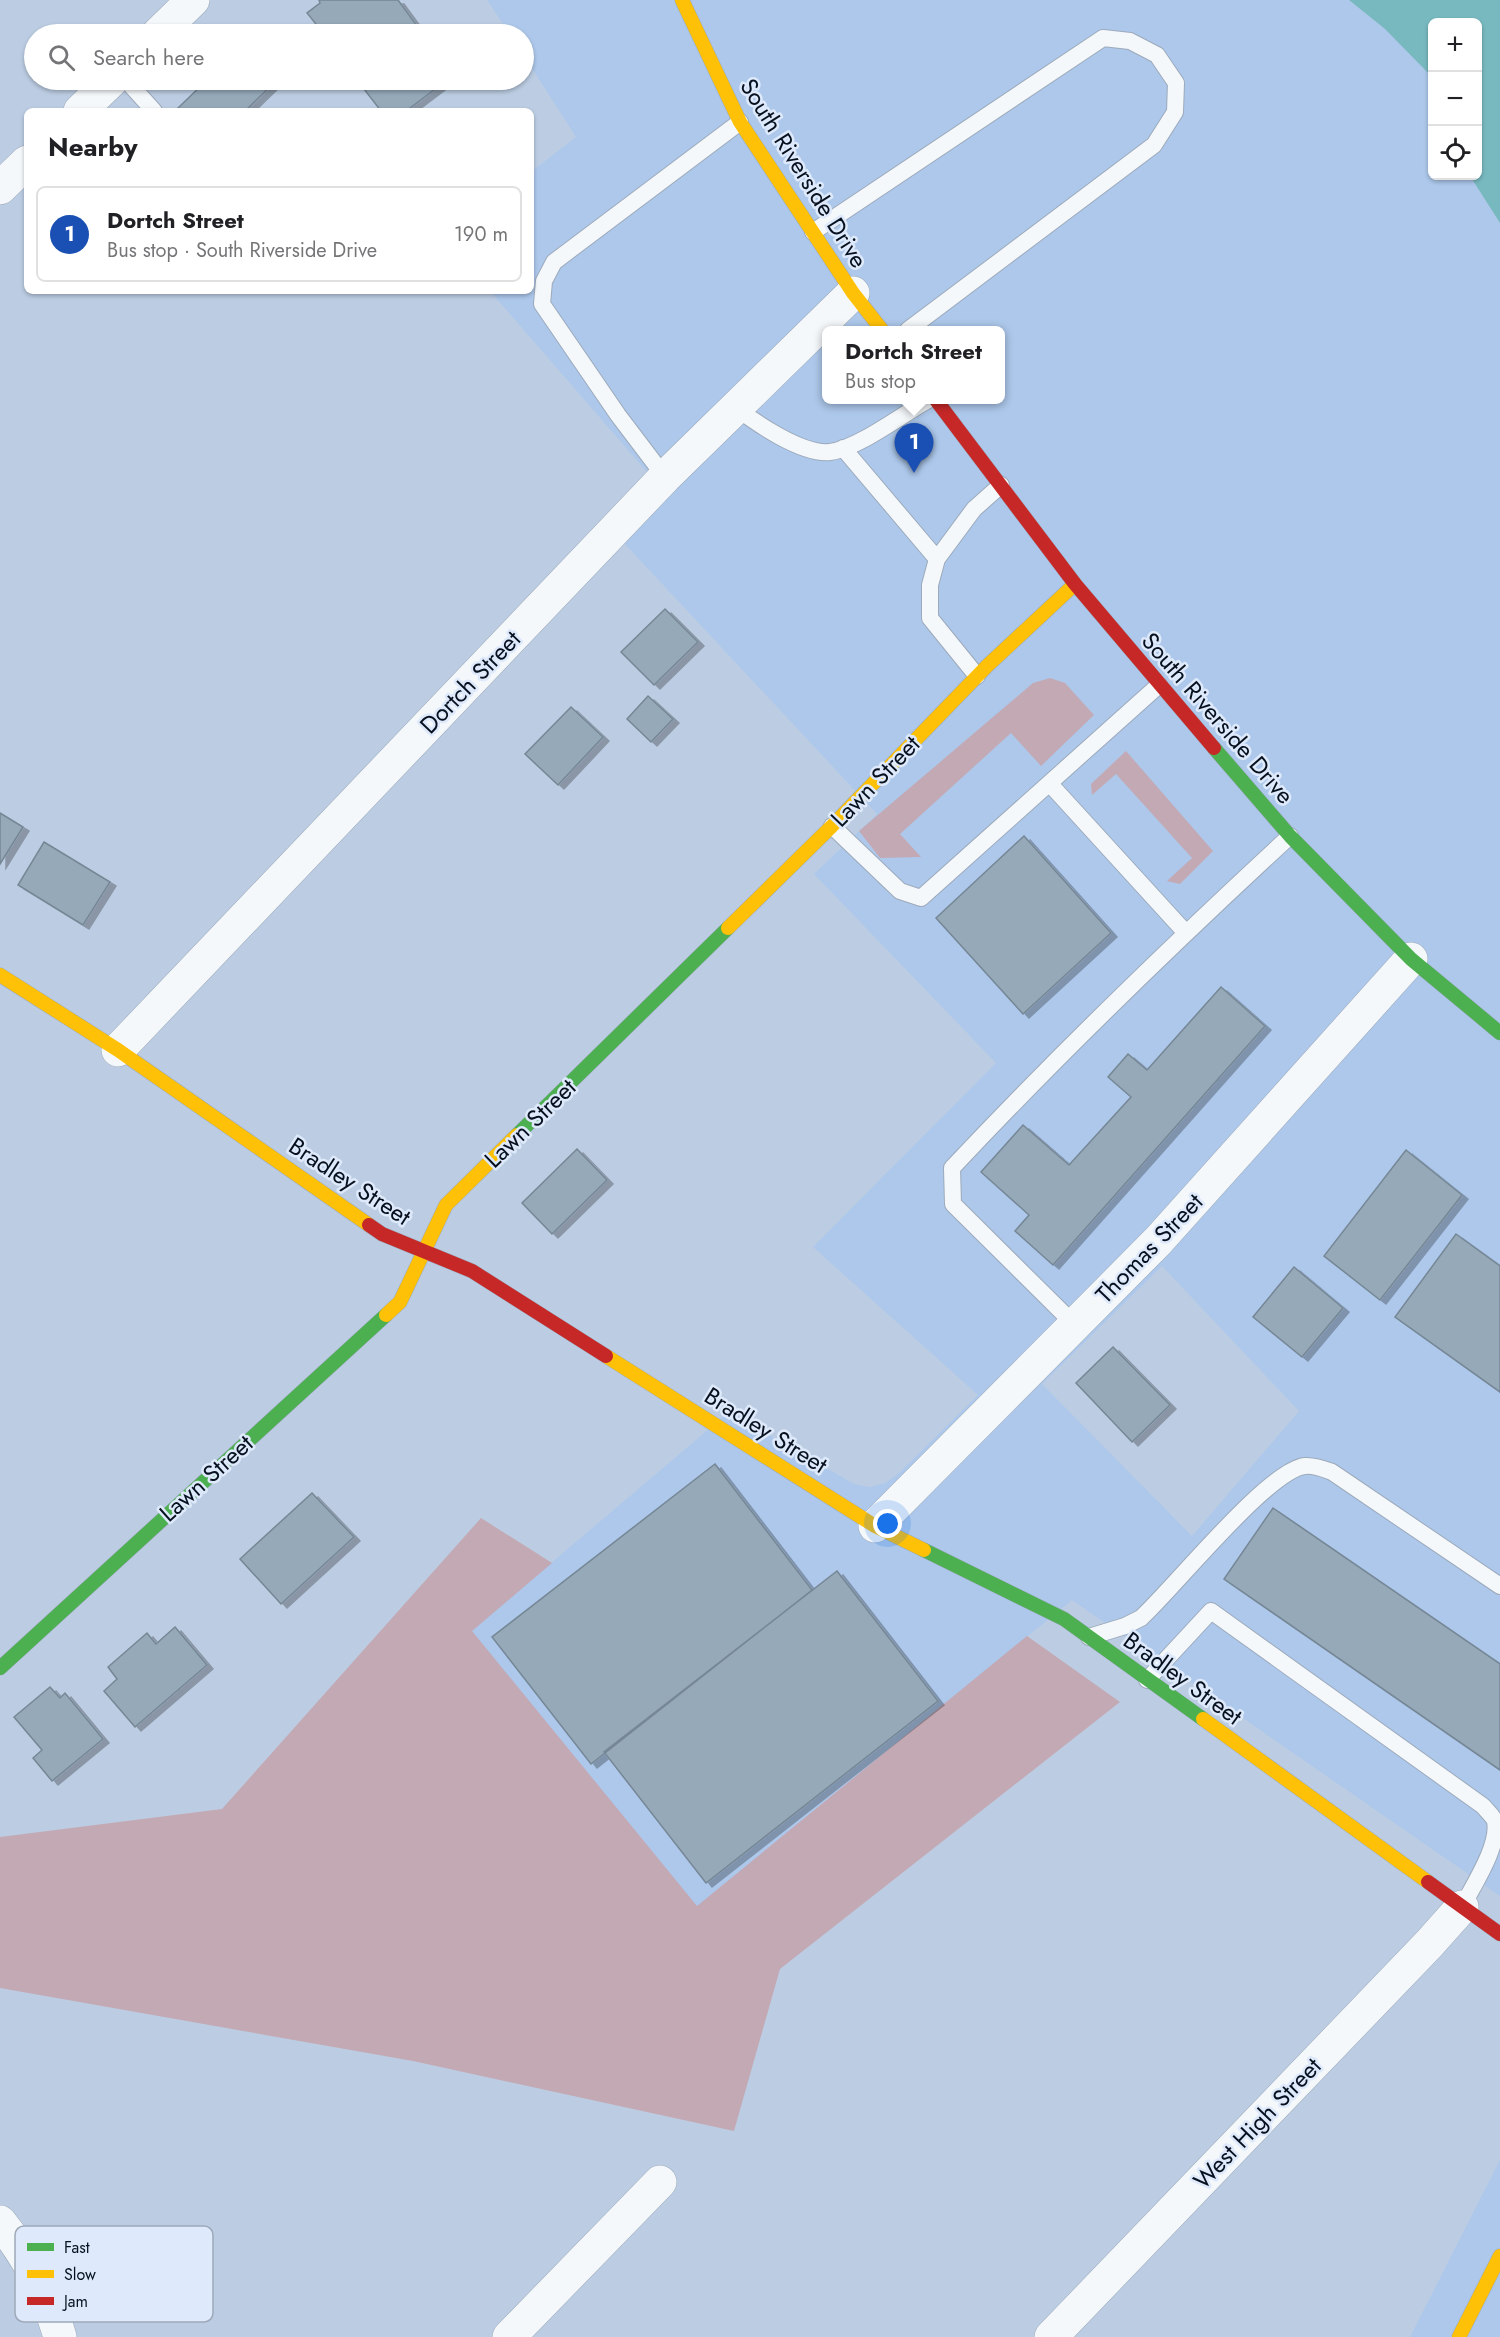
<!DOCTYPE html>
<html lang="en">
<head>
<meta charset="utf-8">
<style>
	body { margin:0; font-family:Jost,sans-serif; background:#f2f2f2; color:#202124 }
	.controls { position:absolute; right:18px; top:18px; display:grid; overflow:hidden; border-radius:9px; box-shadow:0 2px 4px #0004 }
	.controls button { width:54px; height:54px; display:grid; place-items:center; padding:0; border:0; border-bottom:2px solid #e0e0e0; background:#fff; color:#202124; font:30px sans-serif }
	.you { position:absolute; left:888px; top:1524px; width:21px; height:21px; margin:-15px; border:4px solid #fff; border-radius:50%; background:#1a73e8; box-shadow:0 0 0 9px #1a73e833 }
	.badge { display:grid; place-items:center; width:39px; height:39px; border-radius:50%; background:#111827; color:#fff; font-size:20px; font-weight:700 }
	.pin { position:absolute; translate:-50% -50px; filter:drop-shadow(0 2px 3px #0008) }
	.pin::after { content:''; position:absolute; top:32px; width:21px; height:18px; background:inherit; clip-path:polygon(0 0,100% 0,50% 100%) }
	.popup { position:absolute; left:822px; top:326px; width:183px; height:78px; box-sizing:border-box; display:grid; place-content:center; border-radius:9px; background:#fff; filter:drop-shadow(0 2px 4px #0005); font-size:20px; white-space:nowrap; color:#757577 }
	.popup b { font-size:22px; color:#202124 }
	.popup::after { content:''; position:absolute; left:50%; top:100%; margin-left:-12px; border:12px solid transparent; border-top-color:#fff }
	.list { margin:0; padding:0; list-style:none }
	h2 { display:flex; justify-content:space-between; align-items:center; height:78px; margin:0; padding:0 24px; font-size:26px }
	h2 small { font-size:20px; font-weight:400; color:#757577 }
	.list li { display:grid; grid-template-columns:39px 1fr auto; gap:18px; align-items:center; box-sizing:border-box; height:96px; margin:0 12px 12px; padding:0 12px; border:2px solid #e0e0e0; border-radius:9px }
	.list b { display:block; font-size:22px; white-space:nowrap }
	.list p { margin:0; font-size:20px; white-space:nowrap; color:#757577 }
	.list em { font-size:20px; font-style:normal; color:#757577 }
	.icon { flex:none; width:33px; height:33px; fill:none; stroke:currentColor; stroke-width:2; stroke-linecap:round; stroke-linejoin:round }
	.map { position:relative; flex:none; width:1500px; height:2337px; overflow:hidden }
	.search { position:absolute; background:#fff; box-shadow:0 2px 4px #0004; left:24px; top:24px; width:510px; height:66px; display:flex; align-items:center; gap:15px; box-sizing:border-box; padding:0 21px; border-radius:33px; color:#757577; font-size:22px }
	.panel { position:absolute; background:#fff; box-shadow:0 2px 4px #0004; left:24px; top:108px; width:510px; height:186px; border-radius:9px }
	.map>svg:first-child { display:block }
	.built { fill:#adc8eb; fill-rule:evenodd }
	.green { fill:#c3a9b4 }
	.water { fill:#78b9c0 }
	.building { fill:#95a9b9; stroke:#768795; stroke-width:1.5; filter:url(#shadow) }
	.lines { fill:none; stroke-linecap:round; stroke-linejoin:round }
	.lane-casing { stroke:#9caabb; stroke-width:18 }
	.street-casing { stroke:#9caabb; stroke-width:34 }
	.fast-casing { stroke:#9caabb; stroke-width:15 }
	.slow-casing { stroke:#9caabb; stroke-width:15 }
	.jam-casing { stroke:#9caabb; stroke-width:15 }
	.lane { stroke:#f5f8fb; stroke-width:16 }
	.street { stroke:#f5f8fb; stroke-width:33 }
	.fast { stroke:#4caf50; stroke-width:14 }
	.slow { stroke:#ffc107; stroke-width:14 }
	.jam { stroke:#c62828; stroke-width:14 }
	.labels { text-anchor:middle; dominant-baseline:central; stroke-width:5; stroke-linejoin:round; paint-order:stroke }
	.street-label { font-size:24px; fill:#06101e; stroke:#deeafb }
	.key { fill:#deeafb; stroke:#9da9b9; stroke-width:1.5 }
	.key-label { font-size:16px; fill:#06101e }
</style>
</head>
<body>
<div class="map">
<svg width="1500" height="2337" viewBox="0 0 1500 2337">
	<defs>
		<filter id="shadow"><feDropShadow dx="6" dy="4" stdDeviation="0" flood-color="#0004"/></filter>
	</defs>
	<rect width="100%" height="100%" fill="#bccde3"/>
	<path class="built" d="M487 0H1349L1385 29 1432 77V176H1470L1500 223V1896L1072 1600 697 1907 471 1631 729 1412 854 1484 870 1487 885 1483 899 1473 978 1395 813 1247 996 1063 814 874 877 814 623 542 667 495 490 291H531V172L576 137 524 56V34H510ZM827 330H1001V400H827ZM1162 1266 1299 1411 1192 1536 1042 1384Z
		M1500 2160V2337H1410Z"/>
	<path class="green" d="M1050 678 1065 683 1094 715 1041 766 1011 733 900 834 921 857 880 858 859 831 1033 683Z
		M1126 751 1213 851 1180 884 1167 881 1192 858 1116 774 1092 795 1091 784Z
		M481 1518 552 1563 472 1631 697 1906 1027 1636 1120 1702 780 1969 734 2131 413 2061 0 1988V1837L222 1809Z"/>
	<path class="water" d="M1349 0H1500V223L1470 176H1478V22H1432V77L1385 29Z"/>
	<path class="building" d="M319 0H398L423 34H324L307 13 320 3Z
		M207 80H277L245 111H181L178 108Z
		M357 80H447L406 111H381Z
		M665 609 698 642 654 685 621 652Z
		M648 696 673 719 651 742 627 719Z
		M571 707 603 737 558 785 525 754Z
		M0 813 23 827 0 864Z
		M1024 836 1111 933 1023 1014 936 918Z
		M44 842 110 882 83 925 18 885Z
		M1221 987 1265 1026 1053 1265 1015 1231 1029 1215 981 1172 1023 1125 1069 1165 1131 1097 1108 1077 1128 1054 1147 1070Z
		M577 1149 607 1180 552 1234 522 1203Z
		M1406 1150 1462 1195 1380 1300 1324 1256Z
		M1456 1234 1500 1266V1392L1395 1317Z
		M1294 1267 1343 1308 1302 1357 1253 1317Z
		M1113 1347 1170 1405 1132 1442 1076 1383Z
		M715 1464 812 1590 591 1764 492 1637Z
		M312 1493 354 1537 281 1604 240 1559Z
		M1273 1508 1500 1664V1770L1224 1579Z
		M837 1571 938 1701 706 1883 604 1752Z
		M175 1627 207 1665 135 1727 104 1691 117 1679 108 1667 147 1633 156 1644Z
		M50 1687 60 1698 65 1693 103 1739 52 1781 33 1758 42 1750 14 1717Z"/>
	<g class="lines">
		<defs>
			<path id="lane" d="M126 80 154 111
				M813 232 1103 38 1130 41 1157 55 1176 83 1175 112 1154 145 908 330
				M735 407C756 423 802 455 830 452 857 449 903 414 928 400
				M843 448 937 559
				M665 477 618 415 542 304 544 281 554 262 740 122
				M977 676 930 618V585L937 559 974 509 1001 485
				M1050 784 1186 933
				M832 826 900 891 921 898 1159 685
				M1075 1325 953 1204 952 1168C1060 1053 1174 943 1290 836
				M1089 1637 1125 1626 1141 1618C1174 1588 1268 1470 1305 1466 1314 1465 1324 1469 1332 1472L1500 1586
				M1147 1680 1211 1611 1483 1806C1487 1811 1493 1816 1495 1821 1500 1845 1473 1886 1462 1907"/>
			<path id="street" d="M158 34 193 0
				M80 111 112 80
				M0 188 27 162
				M118 1050 665 477 853 293
				M875 1526 1158 1241 1411 959
				M0 2222C28 2256 48 2295 60 2337
				M509 2337 660 2182
				M1051 2337 1429 1944 1462 1907"/>
			<path id="fast" d="M1214 748 1290 836 1411 959 1500 1033
				M517 1135 728 928
				M924 1550 1064 1619 1203 1719
				M0 1668 386 1315"/>
			<path id="slow" d="M682 0 740 122 853 293 882 330
				M728 928 832 826 987 666 1075 584
				M0 975 118 1050 369 1225
				M386 1315 400 1302 446 1205 517 1135
				M606 1356 875 1526 924 1550
				M1203 1719 1428 1882
				M1459 2337 1500 2256"/>
			<path id="jam" d="M936 400 1075 584 1214 748
				M369 1225 382 1234 472 1271 606 1356
				M1428 1882 1500 1934"/>
		</defs>
		<use href="#lane" class="lane-casing"/>
		<use href="#street" class="street-casing"/>
		<use href="#fast" class="fast-casing"/>
		<use href="#slow" class="slow-casing"/>
		<use href="#jam" class="jam-casing"/>
		<use href="#lane" class="lane"/>
		<use href="#street" class="street"/>
		<use href="#fast" class="fast"/>
		<use href="#slow" class="slow"/>
		<use href="#jam" class="jam"/>
	</g>
	<g class="labels">
		<g class="street-label">
			<text transform="translate(804 173) rotate(58)">South Riverside Drive</text>
			<text transform="translate(470 682) rotate(-46)">Dortch Street</text>
			<text transform="translate(1218 718) rotate(49)">South Riverside Drive</text>
			<text transform="translate(875 781) rotate(-46)">Lawn Street</text>
			<text transform="translate(530 1123) rotate(-44)">Lawn Street</text>
			<text transform="translate(350 1181) rotate(33)">Bradley Street</text>
			<text transform="translate(1149 1248) rotate(-46)">Thomas Street</text>
			<text transform="translate(766 1430) rotate(32)">Bradley Street</text>
			<text transform="translate(206 1478) rotate(-42)">Lawn Street</text>
			<text transform="translate(1183 1678) rotate(36)">Bradley Street</text>
			<text transform="translate(1257 2123) rotate(-46)">West High Street</text>
		</g>
	</g>
	<rect x="15" y="2226" width="198" height="96" rx="9" class="key"/>
	<rect x="27" y="2243" width="27" height="8" fill="#4caf50"/>
	<rect x="27" y="2270" width="27" height="8" fill="#ffc107"/>
	<rect x="27" y="2297" width="27" height="8" fill="#c62828"/>
	<g class="key-label">
		<text x="64" y="2253">Fast</text>
		<text x="64" y="2280">Slow</text>
		<text x="64" y="2307">Jam</text>
	</g>
</svg>
<div class="controls">
<button>+</button>
<button>−</button>
<button><svg class="icon" aria-label="locate" viewBox="0 0 24 24"><circle cx="12" cy="12" r="6"/><path d="M12 2v4M12 18v4M2 12h4M18 12h4"/></svg></button>
</div>
<div class="you"></div>
<div class="pin badge" style="left:914px;top:473px;background:#1a4fb4">1</div>
<div class="popup"><b>Dortch Street</b>Bus stop</div>
<div class="search"><svg class="icon" aria-label="search" viewBox="0 0 24 24"><circle cx="10" cy="10" r="6"/><path d="M15 15l6 6"/></svg>Search here</div>
<section class="panel">
<h2>Nearby<small></small></h2>
<ul class="list">
<li><span class="badge" style="background:#1a4fb4">1</span><div><b>Dortch Street</b><p>Bus stop · South Riverside Drive</p></div><em>190 m</em></li>
</ul>
</section>
</div>
</body>
</html>
